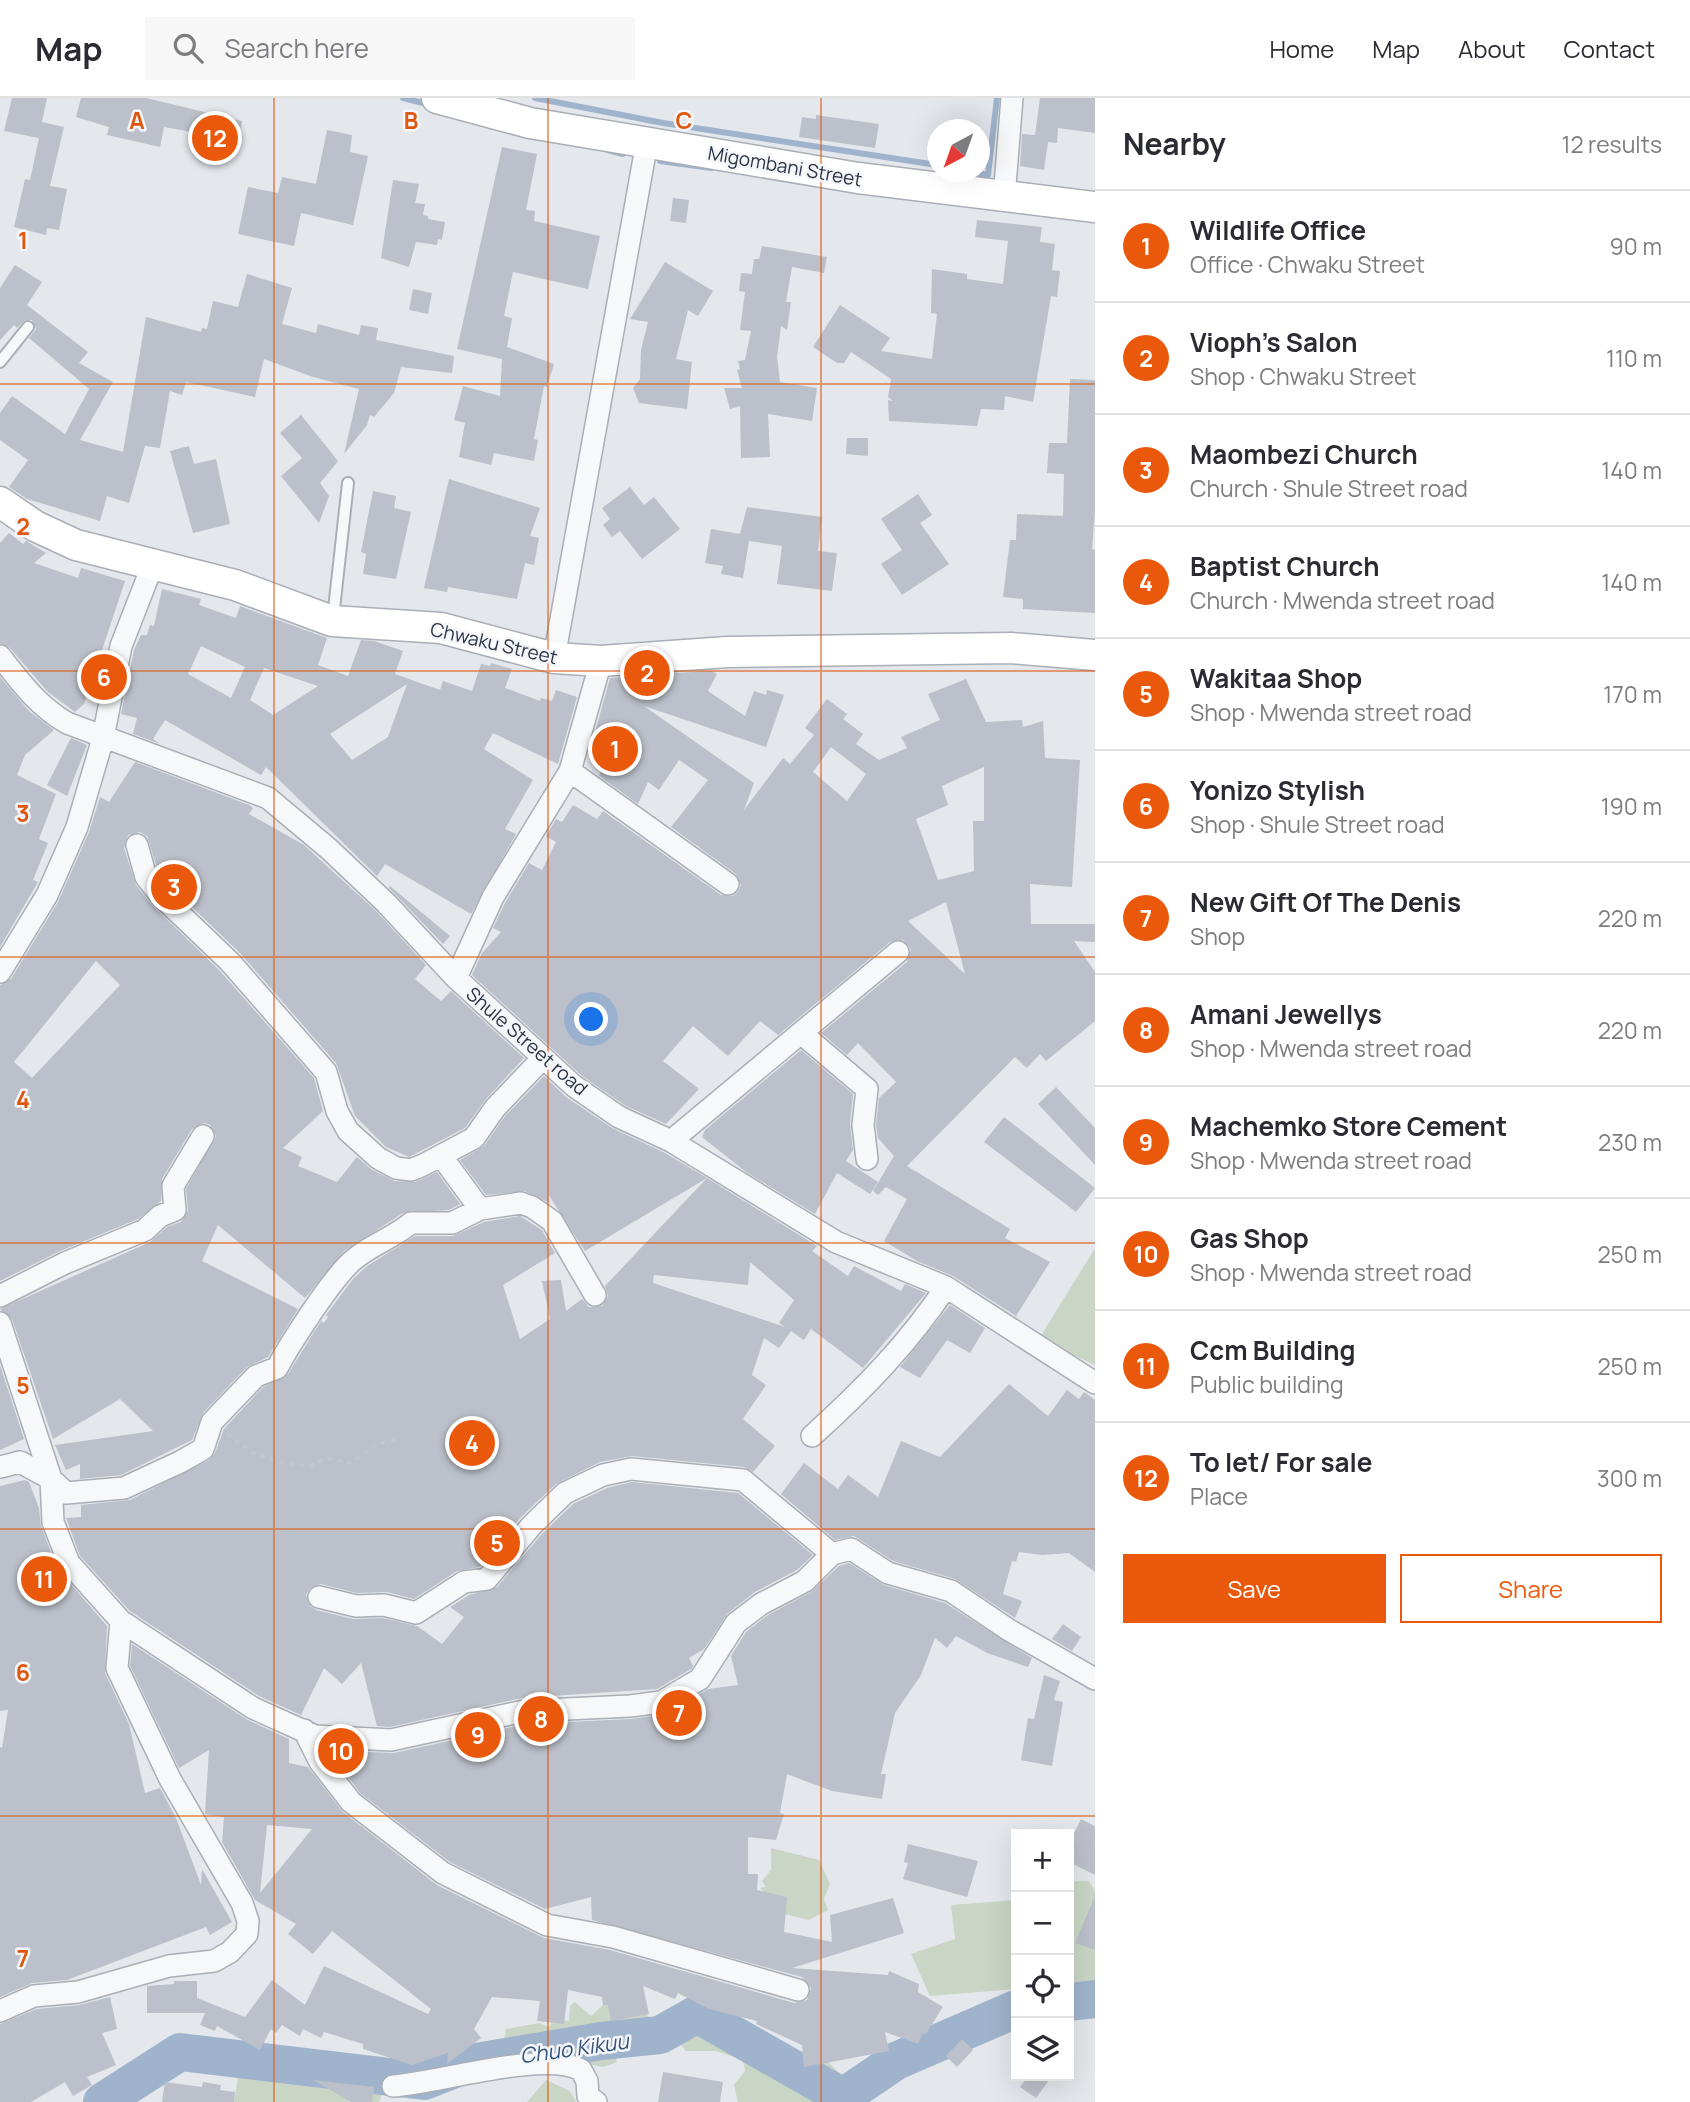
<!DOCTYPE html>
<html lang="en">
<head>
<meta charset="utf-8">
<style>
	body { margin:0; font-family:Manrope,sans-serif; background:#f7f7f7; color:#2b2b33 }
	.controls { position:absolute; right:21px; bottom:21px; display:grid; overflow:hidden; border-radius:0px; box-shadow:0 7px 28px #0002 }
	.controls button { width:63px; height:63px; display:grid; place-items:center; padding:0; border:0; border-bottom:2px solid #e1e1e2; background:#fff; color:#2b2b33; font:35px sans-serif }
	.compass { position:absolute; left:927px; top:21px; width:63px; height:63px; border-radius:50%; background:#fff; box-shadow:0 7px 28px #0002; rotate:221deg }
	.you { position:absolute; left:592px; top:922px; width:24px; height:24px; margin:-18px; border:5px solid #fff; border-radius:50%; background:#1a73e8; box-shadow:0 0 0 10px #1a73e833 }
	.badge { display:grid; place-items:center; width:46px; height:46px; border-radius:50%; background:#ea580c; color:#fff; font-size:23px; font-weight:700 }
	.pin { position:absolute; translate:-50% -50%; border:4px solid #fff; box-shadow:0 2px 7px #0006 }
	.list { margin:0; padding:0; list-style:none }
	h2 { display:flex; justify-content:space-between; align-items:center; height:91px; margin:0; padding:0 28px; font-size:30px }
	h2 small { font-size:23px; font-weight:400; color:#7c7c81 }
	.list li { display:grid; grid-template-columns:46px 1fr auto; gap:21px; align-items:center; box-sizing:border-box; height:112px; padding:0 28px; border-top:2px solid #e1e1e2 }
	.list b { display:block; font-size:26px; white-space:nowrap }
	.list p { margin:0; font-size:23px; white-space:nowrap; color:#7c7c81 }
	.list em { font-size:23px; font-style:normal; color:#7c7c81 }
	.actions { display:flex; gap:14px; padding:21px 28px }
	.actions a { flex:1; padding:16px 0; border:2px solid #ea580c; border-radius:0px; text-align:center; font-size:24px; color:#ea580c }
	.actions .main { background:#ea580c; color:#fff }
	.icon { flex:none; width:38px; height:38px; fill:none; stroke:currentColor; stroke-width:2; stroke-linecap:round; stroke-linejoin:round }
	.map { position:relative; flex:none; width:1095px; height:2004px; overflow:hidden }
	header { display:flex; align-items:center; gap:42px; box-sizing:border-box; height:98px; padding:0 35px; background:#fff; border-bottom:2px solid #e1e1e2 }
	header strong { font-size:33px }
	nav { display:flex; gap:38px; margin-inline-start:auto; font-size:24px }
	.search { width:490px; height:63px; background:#f7f7f7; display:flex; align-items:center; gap:18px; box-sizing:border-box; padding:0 24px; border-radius:0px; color:#7c7c81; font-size:26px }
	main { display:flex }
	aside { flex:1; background:#fff }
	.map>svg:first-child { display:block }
	.green { fill:#c9d6c5 }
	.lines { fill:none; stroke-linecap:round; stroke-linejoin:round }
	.stream { stroke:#9fb4cc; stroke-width:6 }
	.river { stroke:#9fb4cc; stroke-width:38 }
	.building { fill:#bbc0ca; fill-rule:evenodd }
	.lane-casing { stroke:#a9aeb7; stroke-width:14 }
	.street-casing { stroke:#a9aeb7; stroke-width:24 }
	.secondary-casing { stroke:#a9aeb7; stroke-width:33 }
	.path { stroke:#c2c5cb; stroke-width:3.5; stroke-dasharray:5 5; stroke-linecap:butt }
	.lane { stroke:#f7f8fa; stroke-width:10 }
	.street { stroke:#f7f8fa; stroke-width:21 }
	.secondary { stroke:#fff; stroke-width:30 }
	.grid { fill:none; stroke:#df570f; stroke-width:2; stroke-opacity:0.55 }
	.labels { text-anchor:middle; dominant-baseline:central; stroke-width:5; stroke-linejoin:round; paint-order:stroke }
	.street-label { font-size:19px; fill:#2b3445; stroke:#f4f6f9 }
	.water-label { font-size:21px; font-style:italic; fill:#34527a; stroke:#f4f6f9 }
	.grid-label { font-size:23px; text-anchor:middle; font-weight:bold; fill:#df570f; stroke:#f4f6f9; stroke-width:5; stroke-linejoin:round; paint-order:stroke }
</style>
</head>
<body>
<header>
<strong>Map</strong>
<div class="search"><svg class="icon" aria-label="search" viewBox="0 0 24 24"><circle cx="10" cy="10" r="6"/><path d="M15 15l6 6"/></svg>Search here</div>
<nav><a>Home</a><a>Map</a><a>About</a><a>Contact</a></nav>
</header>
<main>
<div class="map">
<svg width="1095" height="2004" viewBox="0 0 1095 2004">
	<rect width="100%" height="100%" fill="#e4e7ec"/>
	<path class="green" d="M1095 1150V1267L1039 1241Z
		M771 1750 819 1762 830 1786 824 1801 828 1812 809 1822 785 1816 760 1790 766 1789 762 1783 771 1772Z
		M1069 1783H1089L1095 1793V1883L1069 1886Z
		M1016 1802V1891L930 1898 911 1856 955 1841 951 1807Z
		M575 1904 591 1918 603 1907 615 1908 626 1919 646 1916 653 1923 648 1930H623L620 1934 648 1937 667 1928 664 1938 641 1951 628 1945 619 1949 615 1956 617 1964 603 1969 581 1965 564 1979 546 1973 491 1975 489 1960 502 1954 506 1931 539 1925 549 1929 554 1920 569 1923 570 1908Z
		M701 1913 728 1924 781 1964 821 1957 869 2004H738L734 1987 745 1973 743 1962 716 1953H686L672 1936 669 1924 686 1915Z
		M241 1961 386 1983 379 2004H234Z
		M144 1982 126 2004H97L108 1987Z
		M546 1982 570 1993 576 2004H527Z"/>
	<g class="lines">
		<path class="stream" d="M403 0 431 7
			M535 0 663 25 937 67
			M608 52 623 56
			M660 63 711 70
			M969 74 988 77 997 0"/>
		<path class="river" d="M1069 1904 1095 1901
			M102 2004 180 1954 424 1983 470 1965 601 1943 660 1937 697 1916 843 1999 896 1963 1016 1911"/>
	</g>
	<path class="building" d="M12 0H47L42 24 64 29 50 88 67 91 59 132 47 130 46 137 14 129 25 81 30 82 39 40 4 33Z
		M81 0H146L242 23 238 42 164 29 160 49 107 37 109 29 76 19Z
		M1040 0H1095V35L1058 30 1057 45 1048 44 1044 72 1020 68 1022 36 1035 37Z
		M816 17 879 26 875 50 799 39 802 19 816 21Z
		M327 32 352 37 350 54 368 58 353 127 301 115 294 148 238 136 248 89 278 95 282 79 316 86Z
		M502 49 537 56 526 112 535 113 534 123 600 138 588 191 513 174 504 218 512 220 507 249 554 266 547 289 544 288 534 341 538 342 534 363 494 355 491 367 459 359 465 325 454 322 463 288 500 298 502 261 457 251Z
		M393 82 419 86 415 105 425 106 423 117 428 118V121L445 124 442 142 438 141 437 147 416 144 409 169 381 160Z
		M673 100 689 102 686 125 670 123Z
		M977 122 1042 129 1040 144 1055 146 1052 172 1060 173 1057 199 1051 198 1033 304 1005 298 1004 312 981 311 977 328 889 323 888 302 893 303 888 299 891 281 851 254 844 265H837L813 249 840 207 890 240 881 253 932 261 937 216 931 215 932 171 967 176V181L1003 186 1008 143 975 139Z
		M762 148 827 159 824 175 792 169 786 204H791L787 232 781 228 777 259 780 284 817 290 812 323 768 316 770 359 741 360 740 308 730 311 724 290H742L737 272 740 271 738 263 745 262 751 233 740 232 745 194 739 193 741 175 752 176 754 161H759Z
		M665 164 713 193 698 218 688 212 676 261 692 264 687 311 639 305 633 290 640 281 641 252 648 224 630 221Z
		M15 167 42 184 27 207 88 254 79 265 113 284 80 342 123 354 146 219 201 234 202 230 207 231 213 203 238 209 247 176 292 190 282 226 316 235 318 226 359 237 361 227 378 230 376 242 454 258 452 275 401 269 394 295 374 319 370 317 367 327 344 356 359 291 313 279 264 261 255 299 186 284 182 297 170 293 160 350 145 348 129 405 107 398 100 423 27 401 9 389 28 362 0 342V315L12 298 65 336 89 291 29 240 36 231 32 222H25L17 230 14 227 0 242V190Z
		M413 191 432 195 428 216 409 212Z
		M1070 281 1095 282V413L1092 451 1095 452V515L1023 511V501L1003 499 1010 442H1016L1017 416 1063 418 1064 376 1047 375 1049 345H1067Z
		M301 317 338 363 320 385 329 398 319 425 281 378 302 360 280 335Z
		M847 340H868V358L846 356Z
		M189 348 194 366 216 361 230 426 193 435 170 353Z
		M449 381 540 410 530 438 539 440 534 467 525 465 517 501 448 489 447 494 424 490Z
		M630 389 644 407 654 399 680 431 642 461 620 433 612 439 603 427 610 421 602 410Z
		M373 393 396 398 394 410 411 414 396 481 363 476 366 456 361 454Z
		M918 396 932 417 920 425 949 466 902 497 881 466 902 452 881 421Z
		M747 409 822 419 818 453 837 455 832 493 777 486 782 448 749 443 743 480 721 476 723 468 705 465 711 431 740 436Z
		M9 435 23 446 26 443 46 455 34 465 78 480 81 470 125 483 84 606 75 614 48 594 10 550 0 545V445Z
		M162 491 201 501 199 507 236 520 240 508 327 540 318 567 348 578 361 542 374 543 403 553 395 576 440 592 443 583 472 593 481 566 490 568 491 565 512 571 505 590 540 603 541 600 552 603 556 592 577 599 558 666 493 635 484 651 533 682 505 731 516 736 471 816 385 766 377 778 266 669 261 677 165 622 153 641 160 646 133 636 137 620 121 616 134 552 141 537H147L150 527 154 528ZM201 548 245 569 231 600 188 576ZM264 570 318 588 273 617 250 602ZM407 586 388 639 352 662 330 636Z
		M711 573 717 576 708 593 745 618 754 593 766 597 767 592 784 597 766 649 644 608 754 685 744 712 783 660 790 666 814 637 805 630 827 601 847 616 843 621 863 636 856 646 879 662 907 650 901 639 940 622 928 596 966 581 986 624 1022 622 1023 629 1043 623 1045 660 1080 662 1072 789 1030 786 1031 826H1095V844L1074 843 1095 874V923L1046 963 1040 956 1027 970 1015 959 907 1068 1010 1131 1005 1140 1050 1164 1016 1218 953 1178 917 1163 884 1143 907 1101 886 1089 878 1097 873 1093 894 1058 878 1040 876 1027 879 1000 896 984 858 945 847 957 821 935 907 864 911 851 903 842 890 844 778 937 760 923 728 958 693 928 663 963 699 991 666 1026 626 1008 582 978 472 877 482 855 501 834 493 830 505 805 529 765 542 772 556 744 546 738 556 721 562 724 573 707 597 721 603 713 721 797 733 798 738 794 741 787 736 776 671 729 708 682 679 662 659 692 648 684 638 706 599 678 612 641 595 634 610 580 660 576 671 582 674 575ZM831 649 866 676 847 703 813 674ZM984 669V723H973L974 773 938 782 916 721 948 707 942 688ZM946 804 965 876 908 823Z
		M0 579 29 613 54 632 25 657 17 677 56 696 39 741 48 745 33 782 38 784 0 849Z
		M71 640 87 647 67 698 47 687Z
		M135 664 249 707 253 710 249 716 304 747 377 814 426 867 415 881 441 903 451 893 524 960 486 1001 465 1030 409 1059 386 1049 355 1018 336 965 240 855 171 789 158 773 147 738 140 734 128 737 124 750 136 787 152 807 220 873 314 980 323 1013 283 1050 302 1059 298 1068 337 1084 357 1059 371 1071 394 1083 415 1084 437 1074 460 1106 449 1112 403 1115 344 1153 305 1200 218 1127 202 1163 298 1211 268 1259 247 1269 203 1315 192 1342 121 1377 80 1381V1366L66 1372 55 1347 153 1333 120 1301 53 1341 12 1221 0 1211 150 1144 167 1129 181 1124 188 1112 186 1091 216 1038 210 1027 204 1025 192 1031 162 1081 161 1103 138 1121 60 1153 0 1183V887L11 881 58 804 89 734 100 699 109 704ZM96 863 120 887 32 980 14 964Z
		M390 788 450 838 443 846 389 790Z
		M801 952 853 996 850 1026 853 1052 846 1063 878 1084 870 1096 837 1075 815 1116 746 1074 702 1039 705 1032Z
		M544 978 566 999 612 1030 665 1055 707 1080 585 1153 548 1096 550 1105 525 1093 486 1097 460 1062 484 1048 505 1018Z
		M1056 989 1095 1030V1067L1038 1006Z
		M1004 1019 1095 1090 1076 1114 984 1044Z
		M707 1080 817 1148 812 1153 848 1178 854 1168 901 1193 905 1186 926 1195 863 1270 811 1231 804 1242 791 1233 779 1250 764 1240 752 1277 766 1287 743 1321 775 1348 753 1374 744 1369 632 1358 600 1364 556 1386 522 1418 480 1469 457 1473 414 1501 387 1494 357 1495 321 1486 310 1490 306 1497 310 1508 316 1512 353 1521 383 1520 417 1528 442 1546 464 1519 450 1509 469 1497 497 1489 542 1436 573 1406 607 1390 632 1384 738 1395 813 1457 797 1472 755 1494 728 1515 704 1551 689 1560 693 1568 691 1571 657 1591 521 1600 390 1629 377 1628 361 1565 342 1586 324 1570 301 1617 259 1598 130 1513 80 1458 66 1420 81 1419V1407L130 1402 209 1362 215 1355 224 1331 263 1289 288 1276 321 1223 324 1225 328 1219 326 1217 353 1181 367 1168 415 1138H453L484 1124 520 1118 542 1132 555 1155 503 1187 520 1241 550 1221 542 1183 561 1182 566 1213 582 1201 589 1209 602 1208 608 1198 605 1188ZM750 1164 794 1202 779 1225 785 1229 653 1185 654 1177 748 1187Z
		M950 1207 985 1230 970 1255 947 1242 920 1280 900 1269Z
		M0 1267 24 1341 0 1352Z
		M1009 1286 1048 1318 1067 1292 1079 1301 1084 1294 1095 1302V1474L1069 1455 1042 1457 1019 1454 1016 1464 1012 1463 1003 1496 1022 1503 1015 1520 955 1481 893 1463 854 1438 835 1442 781 1396 804 1365 838 1391 848 1377 878 1399 901 1343 940 1359Z
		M25 1382 29 1384 39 1410 41 1428 57 1470 107 1528 105 1575 129 1626 145 1695 160 1690 176 1720 201 1787 202 1771 232 1824 210 1837 206 1829 67 1882 32 1885 0 1899V1649L2 1650 8 1612 0 1613V1388Z
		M849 1465 884 1487 945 1505 1032 1560 1028 1569 987 1555 956 1538 947 1550 935 1540 921 1577 895 1615 881 1676H886L882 1701 832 1693 787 1676 780 1715 784 1716 776 1742 748 1739V1776H758L757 1792 787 1799 784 1834 832 1844 830 1817 893 1800 904 1835 792 1870 888 1877 889 1873 919 1886 918 1894 943 1909 925 1937 923 1935 918 1946 885 1934 889 1953 804 1969 802 1947 756 1926 757 1923 709 1911 678 1895 675 1901 643 1888 649 1916 611 1923 608 1907H603L602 1899 568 1892 564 1926 537 1923 540 1903 492 1899 474 1931 481 1940 447 1966 448 1955 412 1967 363 1951V1946L324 1934 321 1940 303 1931 300 1938 282 1927 276 1935 271 1931 260 1952 217 1928 215 1933 200 1927 205 1915H147V1888L174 1886V1883H197V1900L245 1919 272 1882 305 1907 324 1868 428 1916 431 1911 332 1833 313 1856 288 1836 296 1826 255 1802 222 1744 224 1719 205 1716 209 1652 179 1670 130 1568 132 1546 246 1621 289 1641V1665L308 1669 343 1714 437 1787 544 1840 610 1852 794 1905 807 1902 811 1890 802 1879 592 1822 591 1799 545 1811 450 1764 360 1695 331 1656 344 1653 394 1655 526 1626 631 1621 667 1616 708 1591 738 1587 731 1558 746 1534 768 1517 811 1494 839 1468ZM267 1727 312 1731 260 1795Z
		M1063 1526 1081 1539 1072 1553 1052 1541Z
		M1044 1577 1060 1583 1054 1602 1063 1604 1052 1668 1021 1662 1028 1620 1034 1621Z
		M1081 1721 1095 1728V1777L1069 1764V1745Z
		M908 1746 978 1763 967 1799 903 1781 908 1765 904 1764Z
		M1095 1798V1852L1075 1845Z
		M110 1899 117 1931 102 1935 116 1967 87 1979 92 1987 73 1998 65 1984 31 2004H0V1926L37 1911 79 1907Z
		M962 1941 973 1952 957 1969 946 1958Z
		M663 1974 723 1984 720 2004H658Z
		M1028 1978H1052L1036 2000 1020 1989Z
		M313 1982 374 1989 372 2004H351Z
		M165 1984 202 1989 203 1984 221 1987 220 1992 235 1994 234 2004H162Z"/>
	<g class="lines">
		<defs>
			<path id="lane" d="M0 264 28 229
				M333 520 348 385"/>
			<path id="street" d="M1004 100 1012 0
				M0 558C21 585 38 608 67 625L268 700 329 751 386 805 456 880 574 988 619 1019 671 1043 836 1144 946 1189 1095 1285
				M554 560 647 44
				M570 673 728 786
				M137 747 146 779 161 798 230 864 326 974 337 1013 348 1033 378 1060 396 1070 411 1072 423 1067 474 1040 495 1010 542 961
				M0 874 47 797 77 729 103 640 121 548 153 466
				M456 880 493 799 570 673 601 563
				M801 935 867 991 863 1027 867 1061
				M671 1043 898 854
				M442 1059 480 1111
				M0 1198 65 1165 145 1132 160 1118 175 1112 173 1088 203 1038
				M0 1225 51 1381 53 1424 69 1465 121 1523 253 1610 315 1638 391 1642 524 1613 630 1608 661 1604 700 1581 736 1525 761 1506 805 1483 832 1456
				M812 1338C863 1292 908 1246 946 1189
				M0 1369 20 1364 51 1381 66 1395 124 1390 180 1364 203 1351 212 1324 256 1278 277 1270C291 1244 331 1182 352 1163 370 1147 393 1140 411 1125H452L480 1111 521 1105 532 1109 552 1123 595 1197
				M319 1499 356 1508 384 1507 416 1515 464 1484 487 1481 532 1427 565 1395 603 1377 631 1371 743 1382 832 1456 851 1451 888 1475 951 1493 1009 1532 1095 1581
				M304 1632 320 1664 351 1704 443 1775 547 1827 613 1839 798 1892
				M0 1913 34 1898 78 1894 169 1868 214 1863 230 1854 247 1836 248 1823 242 1805 170 1681 117 1570 121 1523
				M393 1988C438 1985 544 1952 581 1972L587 1983 588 1998 596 2004"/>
			<path id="secondary" d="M437 0 530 25 858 80 1095 109
				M0 404 35 428 76 447 235 487 332 523 441 530 554 560 601 563 727 554 1011 550 1095 557"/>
		</defs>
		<use href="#lane" class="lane-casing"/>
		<use href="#street" class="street-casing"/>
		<use href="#secondary" class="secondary-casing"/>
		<path class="path" d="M227 1336 254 1355 278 1364 310 1368 326 1360 350 1365 378 1346 400 1340"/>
		<use href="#lane" class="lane"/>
		<use href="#street" class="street"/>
		<use href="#secondary" class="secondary"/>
	</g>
	<path class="grid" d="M274 0V2004M548 0V2004M821 0V2004M0 286H1095M0 573H1095M0 859H1095M0 1145H1095M0 1431H1095M0 1718H1095"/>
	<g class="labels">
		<g class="street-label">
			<text transform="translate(785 68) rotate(10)">Migombani Street</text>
			<text transform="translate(494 545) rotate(13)">Chwaku Street</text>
			<text transform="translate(527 943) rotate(41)">Shule Street road</text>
		</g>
		<g class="water-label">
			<text transform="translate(574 1950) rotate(-8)">Chuo Kikuu</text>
		</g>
	</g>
	<g class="grid-label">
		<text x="137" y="31">A</text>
		<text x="411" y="31">B</text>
		<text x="684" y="31">C</text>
		<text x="23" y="151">1</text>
		<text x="23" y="437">2</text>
		<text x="23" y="724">3</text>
		<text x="23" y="1010">4</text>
		<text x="23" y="1296">5</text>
		<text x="23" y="1583">6</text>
		<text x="23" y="1869">7</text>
	</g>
</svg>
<div class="controls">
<button>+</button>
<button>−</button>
<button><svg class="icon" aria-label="locate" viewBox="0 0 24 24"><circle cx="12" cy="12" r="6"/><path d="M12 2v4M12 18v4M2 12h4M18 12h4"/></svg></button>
<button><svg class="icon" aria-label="layers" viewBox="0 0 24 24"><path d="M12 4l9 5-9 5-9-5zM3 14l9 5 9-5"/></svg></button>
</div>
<svg class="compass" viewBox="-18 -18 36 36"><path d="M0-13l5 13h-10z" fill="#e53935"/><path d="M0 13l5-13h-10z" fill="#7c7c81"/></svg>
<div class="you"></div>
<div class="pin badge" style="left:615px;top:651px">1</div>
<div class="pin badge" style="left:647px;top:575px">2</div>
<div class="pin badge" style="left:174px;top:789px">3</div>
<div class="pin badge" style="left:472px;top:1345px">4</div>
<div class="pin badge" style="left:497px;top:1445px">5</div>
<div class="pin badge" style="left:104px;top:579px">6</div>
<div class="pin badge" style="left:679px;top:1615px">7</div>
<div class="pin badge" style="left:541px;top:1621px">8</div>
<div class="pin badge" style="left:478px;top:1637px">9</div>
<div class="pin badge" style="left:341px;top:1653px">10</div>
<div class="pin badge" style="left:44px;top:1481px">11</div>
<div class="pin badge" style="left:215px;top:40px">12</div>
</div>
<aside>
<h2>Nearby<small>12 results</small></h2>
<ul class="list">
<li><span class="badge">1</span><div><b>Wildlife Office</b><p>Office · Chwaku Street</p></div><em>90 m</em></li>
<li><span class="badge">2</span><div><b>Vioph's Salon</b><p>Shop · Chwaku Street</p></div><em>110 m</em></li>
<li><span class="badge">3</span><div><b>Maombezi Church</b><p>Church · Shule Street road</p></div><em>140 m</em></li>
<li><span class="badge">4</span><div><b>Baptist Church</b><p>Church · Mwenda street road</p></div><em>140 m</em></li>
<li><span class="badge">5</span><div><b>Wakitaa Shop</b><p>Shop · Mwenda street road</p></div><em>170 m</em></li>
<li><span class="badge">6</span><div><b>Yonizo Stylish</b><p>Shop · Shule Street road</p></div><em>190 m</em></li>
<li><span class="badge">7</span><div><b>New Gift Of The Denis</b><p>Shop</p></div><em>220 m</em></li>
<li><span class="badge">8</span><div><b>Amani Jewellys</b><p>Shop · Mwenda street road</p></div><em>220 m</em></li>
<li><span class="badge">9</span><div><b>Machemko Store Cement</b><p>Shop · Mwenda street road</p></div><em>230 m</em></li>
<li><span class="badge">10</span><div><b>Gas Shop</b><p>Shop · Mwenda street road</p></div><em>250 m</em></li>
<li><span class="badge">11</span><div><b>Ccm Building</b><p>Public building</p></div><em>250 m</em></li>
<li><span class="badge">12</span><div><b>To let/ For sale</b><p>Place</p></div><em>300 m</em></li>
</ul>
<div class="actions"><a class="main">Save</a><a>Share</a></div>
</aside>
</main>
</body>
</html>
